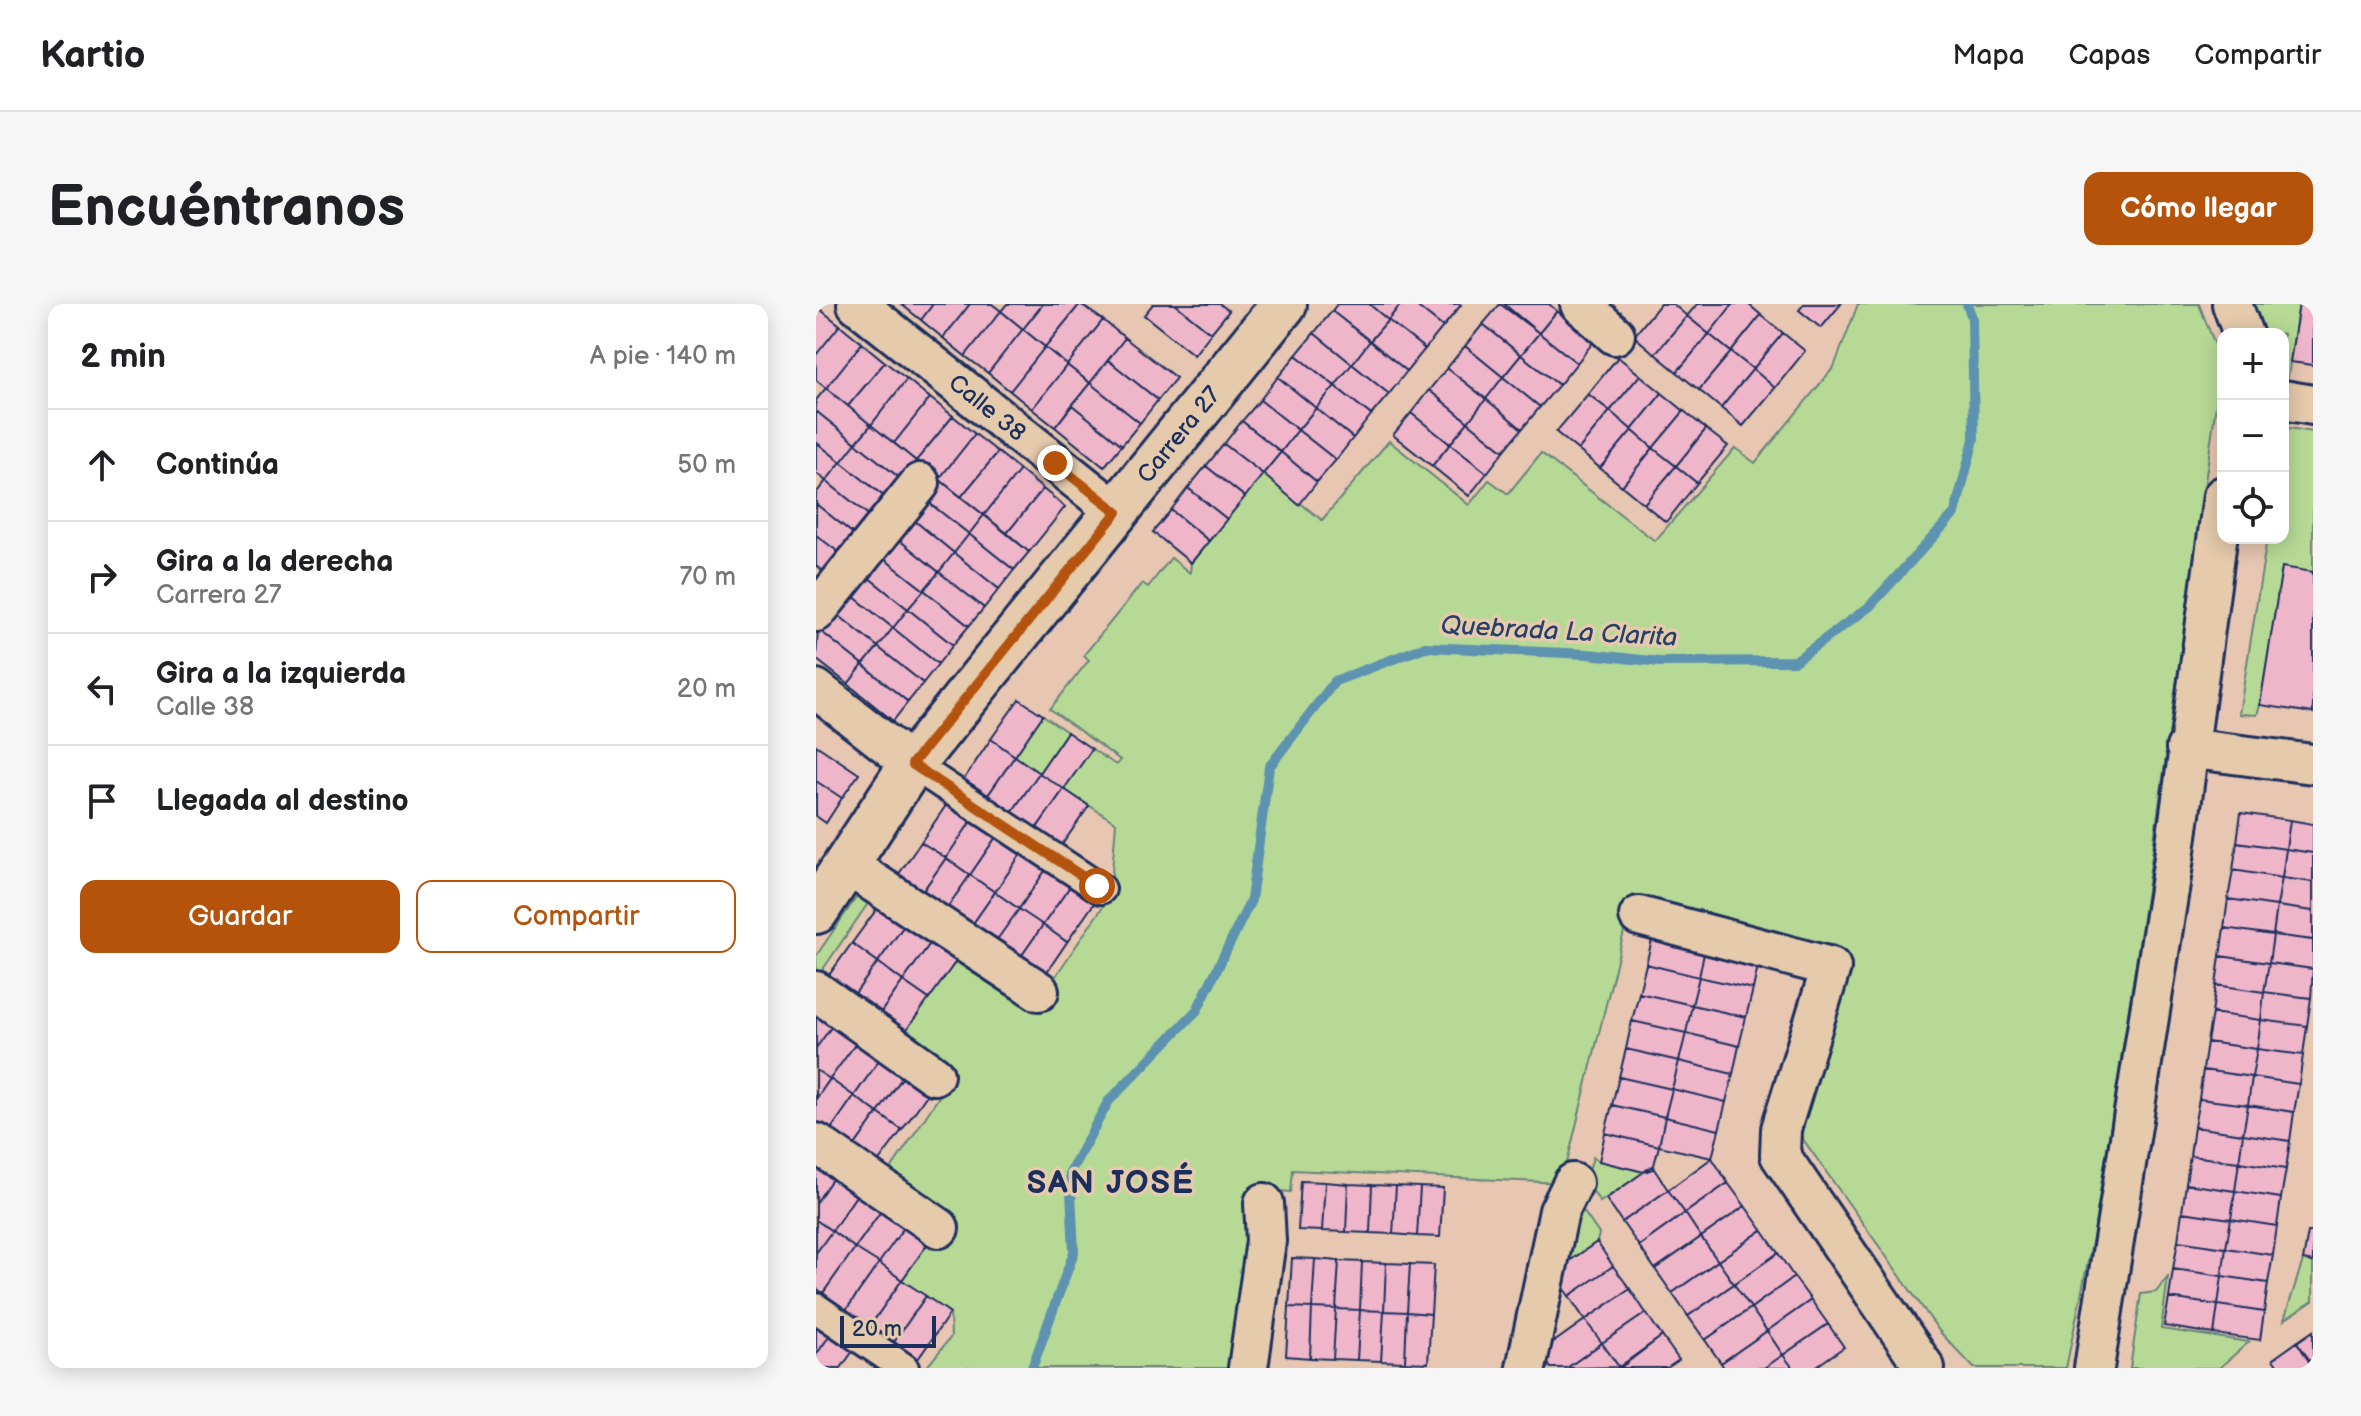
<!DOCTYPE html>
<html lang="es">
<head>
<meta charset="utf-8">
<style>
	body { margin:0; font-family:"Balsamiq Sans",sans-serif; background:#f6f6f6; color:#202124 }
	.controls { position:absolute; right:24px; top:24px; display:grid; overflow:hidden; border-radius:16px; box-shadow:0 4px 20px #0003 }
	.controls button { width:72px; height:72px; display:grid; place-items:center; padding:0; border:0; border-bottom:2px solid #e0e0e0; background:#fff; color:#202124; font:40px sans-serif }
	.scale { position:absolute; left:24px; bottom:20px; width:96px; box-sizing:border-box; padding-left:8px; border:4px solid #1b2f5e; border-top:0; font-size:22px; line-height:28px; white-space:nowrap; color:#1b2f5e; -webkit-text-stroke:6px #e5caac; paint-order:stroke }
	.stop { position:absolute; width:24px; height:24px; margin:-18px; border:6px solid #b45309; border-radius:50%; background:#fff }
	.stop.end { background:#b45309; border-color:#fff; box-shadow:0 2px 8px #0008 }
	.list { margin:0; padding:0; list-style:none }
	h2 { display:flex; justify-content:space-between; align-items:center; height:104px; margin:0; padding:0 32px; font-size:34px }
	h2 small { font-size:26px; font-weight:400; color:#757577 }
	.list li { display:grid; grid-template-columns:52px 1fr auto; gap:24px; align-items:center; box-sizing:border-box; height:112px; padding:0 32px; border-top:2px solid #e0e0e0 }
	.list b { display:block; font-size:30px; white-space:nowrap }
	.list p { margin:0; font-size:26px; white-space:nowrap; color:#757577 }
	.list em { font-size:26px; font-style:normal; color:#757577 }
	.actions { display:flex; gap:16px; padding:24px 32px }
	.actions a { flex:1; padding:18px 0; border:2px solid #b45309; border-radius:16px; text-align:center; font-size:28px; color:#b45309 }
	.actions .main { background:#b45309; color:#fff }
	.icon { flex:none; width:44px; height:44px; fill:none; stroke:currentColor; stroke-width:2; stroke-linecap:round; stroke-linejoin:round }
	.map { position:relative; flex:none; width:1497px; height:1064px; overflow:hidden; border-radius:16px }
	header { display:flex; align-items:center; gap:48px; box-sizing:border-box; height:112px; padding:0 40px; background:#fff; border-bottom:2px solid #e0e0e0 }
	header strong { font-size:38px }
	nav { display:flex; gap:44px; margin-inline-start:auto; font-size:28px }
	.intro { display:flex; align-items:center; justify-content:space-between; box-sizing:border-box; height:192px; padding:0 48px }
	h1 { margin:0; font-size:56px }
	.button { padding:20px 36px; border-radius:16px; background:#b45309; color:#fff; font-size:28px; font-weight:700 }
	main { display:flex; gap:48px; padding:0 48px }
	aside { flex:1; background:#fff; border-radius:16px; box-shadow:0 4px 20px #0003 }
	.map>svg:first-child { display:block }
	.green { fill:#b6da95; stroke:#68847a; stroke-width:2 }
	.lines { fill:none; stroke-linecap:round; stroke-linejoin:round }
	.stream { stroke:#5d92b1; stroke-width:10 }
	.building { fill:#efb6ca; stroke:#1b2f5e; stroke-width:2 }
	.pedestrian-casing { stroke:#1b2f5e; stroke-width:34 }
	.minor-casing { stroke:#1b2f5e; stroke-width:44 }
	.tertiary-casing { stroke:#1b2f5e; stroke-width:50 }
	.pedestrian { stroke:#e5caac; stroke-width:28 }
	.minor { stroke:#e5caac; stroke-width:38 }
	.tertiary { stroke:#e5caac; stroke-width:44 }
	.route { stroke:#b45309; stroke-width:10 }
	.labels { text-anchor:middle; dominant-baseline:central; stroke-width:7; stroke-linejoin:round; paint-order:stroke }
	.street-label { font-size:24px; fill:#1b2f5e; stroke:#e5caac }
	.water-label { font-size:26px; font-style:italic; fill:#26406c; stroke:#e5caac }
	.district-label { font-size:32px; font-weight:bold; letter-spacing:2px; fill:#1b2f5e; stroke:#e5caac }
</style>
</head>
<body>
<header>
<strong>Kartio</strong>
<nav><a>Mapa</a><a>Capas</a><a>Compartir</a></nav>
</header>
<div class="intro"><h1>Encuéntranos</h1><a class="button">Cómo llegar</a></div>
<main>
<aside>
<h2>2 min<small>A pie · 140 m</small></h2>
<ul class="list">
<li><svg class="icon" aria-label="ahead" viewBox="0 0 24 24"><path d="M12 20V5M6 11l6-6 6 6"/></svg><div><b>Continúa</b></div><em>50 m</em></li>
<li><svg class="icon" aria-label="right" viewBox="0 0 24 24"><path d="M7 20v-9h11M14 6l5 5-5 5"/></svg><div><b>Gira a la derecha</b><p>Carrera 27</p></div><em>70 m</em></li>
<li><svg class="icon" aria-label="left" viewBox="0 0 24 24"><path d="M17 20v-9H6M10 6l-5 5 5 5"/></svg><div><b>Gira a la izquierda</b><p>Calle 38</p></div><em>20 m</em></li>
<li><svg class="icon" aria-label="arrive" viewBox="0 0 24 24"><path d="M6 21V4h12l-3 4 3 4H6"/></svg><div><b>Llegada al destino</b></div></li>
</ul>
<div class="actions"><a class="main">Guardar</a><a>Compartir</a></div>
</aside>
<div class="map">
<svg width="1497" height="1064" viewBox="0 0 1497 1064">
	<rect width="100%" height="100%" fill="#e7c6b2"/>
	<filter id="ink" filterUnits="userSpaceOnUse"><feTurbulence type="fractalNoise" baseFrequency=".0125" numOctaves="2"/><feDisplacementMap in="SourceGraphic" scale="16" xChannelSelector="R" yChannelSelector="G"/><feConvolveMatrix kernelMatrix="1 2 1 2 8 2 1 2 1" color-interpolation-filters="sRGB"/></filter>
	<g filter="url(#ink)">
		<path class="green" d="M1042 0H1383L1406 59 1326 621 1278 928 1250 1064H1158L1124 1028 984 831 1032 660 1029 648 1018 641 997 640 817 591 746 879 477 866 475 888 439 885 415 1064H110L135 1033 134 1009 86 976 115 935 127 943 143 920 73 868 136 773 83 736 143 653 222 698 294 592 300 519 248 485 276 445 300 461 304 456 234 405 273 356 268 351 326 279 332 283 355 254 374 269 375 259 447 170 506 216 573 137 653 201 673 176 692 190 725 149 839 237 919 144 939 159 1018 63Z
			M1438 0H1483L1471 79H1467V30H1449Z
			M1467 123 1497 128V268L1466 264 1444 401 1441 411 1423 410 1451 234H1467Z
			M227 411 251 428 223 469 199 452Z
			M42 591 57 592 1 674 0 652Z
			M777 853 783 857 828 868 784 898 770 877Z
			M764 902 783 930 781 938 736 969Z
			M1487 956 1497 958V997L1468 1016Z
			M1352 973 1345 1025 1433 1038 1403 1064H1314L1325 990 1340 988Z"/>
		<g class="lines">
			<path class="stream" d="M216 1064 258 948 254 868 292 798 381 706 435 596 453 463 519 377 609 343 772 350 844 358 979 357 1053 303 1139 209 1158 135 1156 14 1151 0"/>
		</g>
		<path class="building" d="M85 0H117L105 16Z
			M117 0H154L127 34 105 16Z
			M154 0H176L185 7 149 52 127 34Z
			M191 0H227L207 25 185 7Z
			M227 0H264L229 43 207 25Z
			M264 0 287 16 251 61 229 43Z
			M337 0H359L395 29 378 51 328 11Z
			M359 0H404L413 7 395 29Z
			M521 0H553L572 16 554 37 516 7Z
			M553 0H585L572 16Z
			M585 0H598L627 23 609 45 572 16Z
			M598 0H644L645 1 627 23Z
			M684 0 723 29 705 51 667 20Z
			M688 0H733L741 7 723 29Z
			M844 0H857L871 12 839 50 818 32Z
			M881 0H917L893 30 871 12Z
			M917 0H932L945 11 915 48 893 30Z
			M988 0H1025L1005 24 983 6Z
			M1483 0 1497 2V61L1474 58Z
			M1 3 24 21 0 51V4Z
			M185 7 207 25 172 69 149 52Z
			M516 7 554 37 536 60 498 29Z
			M741 7 778 37 761 59 723 29Z
			M945 11 967 29 937 65 915 48Z
			M871 12 893 30 861 68 839 50Z
			M287 16 309 34 274 79 251 61Z
			M572 16 609 45 591 67 554 37Z
			M667 20 705 51 687 73 649 42Z
			M24 21 46 39 10 84 0 76V51Z
			M207 25 229 43 194 87 172 69Z
			M498 29 536 60 519 82 480 51Z
			M723 29 761 59 743 81 705 51Z
			M967 29 989 47 959 84 937 65Z
			M893 30 915 48 883 86 861 68Z
			M309 34 360 74 342 96 292 56Z
			M554 37 591 67 573 90 536 60Z
			M46 39 69 58 32 102 10 84Z
			M649 42 687 73 670 95 631 64Z
			M229 43 251 61 216 105 194 87Z
			M915 48 937 65 905 104 883 86Z
			M480 51 519 82 500 104 462 73Z
			M705 51 743 81 724 103 687 73Z
			M802 53 824 71 794 107 772 90Z
			M292 56 342 96 324 119 274 79Z
			M69 58 91 75 55 121 32 102Z
			M536 60 573 90 555 111 519 82Z
			M251 61 274 79 239 123 216 105Z
			M631 64 670 95 652 118 613 86Z
			M937 65 959 84 927 122 905 104Z
			M824 71 846 89 816 126 794 107Z
			M462 73 500 104 482 126 444 96Z
			M687 73 724 103 706 125 670 95Z
			M91 75 114 94 78 139 55 121Z
			M274 79 324 119 306 141 256 101Z
			M519 82 555 111 537 134 500 104Z
			M10 84 55 121 40 139 0 107V96Z
			M613 86 652 118 634 140 595 109Z
			M846 89 868 107 837 144 816 126Z
			M772 90 794 107 762 146 740 128Z
			M114 94 137 112 100 157 78 139Z
			M670 95 706 125 688 147 652 118Z
			M444 96 482 126 465 148 426 117Z
			M256 101 306 141 288 163 239 123Z
			M500 104 537 134 520 156 482 126Z
			M0 107 40 139 25 158 0 138Z
			M794 107 816 126 784 164 762 146Z
			M868 107 890 125 860 162 837 144Z
			M595 109 634 140 616 162 577 131Z
			M137 112 159 130 123 175 100 157Z
			M426 117 465 148 447 170 408 140Z
			M652 118 688 147 671 169 634 140Z
			M55 121 100 157 85 175 40 139Z
			M890 125 912 142 881 179 860 162Z
			M482 126 520 156 501 178 465 148Z
			M816 126 837 144 806 182 784 164Z
			M159 130 182 148 145 193 123 175Z
			M0 138 25 158 10 177 0 169Z
			M40 139 85 175 70 194 25 158Z
			M408 140 447 170 429 193 390 162Z
			M634 140 671 169 653 192 616 162Z
			M837 144 860 162 828 200 806 182Z
			M182 148 204 166 168 211 145 193Z
			M465 148 501 178 483 201 447 170Z
			M25 158 70 194 55 213 10 177Z
			M390 162 429 193 411 215 372 184Z
			M860 162 881 179 850 218 828 200Z
			M204 166 227 185 191 229 168 211Z
			M123 175 168 211 153 230 107 194Z
			M10 177 55 213 40 232 0 200V189Z
			M372 184 411 215 393 237 355 206Z
			M227 185 249 203 213 248 191 229Z
			M107 194 153 230 138 249 93 212Z
			M0 200 40 232 25 250 0 231Z
			M355 206 393 237 375 259 337 228Z
			M168 211 213 248 198 266 153 230Z
			M93 212 138 249 123 268 77 231Z
			M153 230 198 266 183 285 138 249Z
			M0 231 25 250 9 269 0 262Z
			M77 231 123 268 108 286 62 250Z
			M138 249 183 285 168 304 123 268Z
			M62 250 108 286 92 305 47 269Z
			M1466 263 1497 268V409L1444 401Z
			M123 268 168 304 153 322 108 286Z
			M47 269 92 305 77 324 32 288Z
			M108 286 153 322 137 341 92 305Z
			M32 288 77 324 62 343 16 306Z
			M92 305 137 341 122 360 77 324Z
			M16 306 62 343 47 361 2 325Z
			M77 324 122 360 107 379 62 343Z
			M2 325 47 361 32 380 0 355Z
			M62 343 107 379 92 398 47 361Z
			M47 361 92 398 77 417 32 380Z
			M203 395 227 411 199 452 175 435Z
			M251 428 276 445 248 485 223 469Z
			M175 435 199 452 172 491 148 475Z
			M0 441 43 470 26 494 0 477Z
			M199 452 223 469 196 508 172 491Z
			M223 469 248 485 220 525 196 508Z
			M0 477 26 494 10 519 0 512Z
			M248 485 273 502 245 542 220 525Z
			M133 497 158 513 130 554 105 538Z
			M1425 509 1474 516 1470 545 1421 538Z
			M158 513 182 530 154 571 130 554Z
			M1474 516 1497 520V549L1470 545Z
			M182 530 207 547 179 588 154 571Z
			M105 538 130 554 102 594 78 577Z
			M1421 538 1470 545 1466 574 1417 566Z
			M1470 545 1497 549V578L1466 574Z
			M207 547 231 564 203 605 179 588Z
			M130 554 154 571 126 611 102 594Z
			M231 564 255 581 227 621 203 605Z
			M1417 566 1466 574 1461 602 1412 595Z
			M154 571 179 588 151 628 126 611Z
			M1466 574 1497 578V607L1461 602Z
			M255 581 279 598 251 638 227 621Z
			M179 588 203 605 175 644 151 628Z
			M1412 595 1461 602 1457 631 1408 624Z
			M66 598 92 616 62 658 36 639Z
			M1461 602 1497 607V636L1457 631Z
			M203 605 227 621 199 661 175 644Z
			M92 616 118 634 87 677 62 658Z
			M227 621 251 638 224 678 199 661Z
			M1408 624 1457 631 1453 659 1404 652Z
			M1457 631 1497 636V665L1453 659Z
			M837 632 889 645 883 673 830 660Z
			M118 634 143 653 113 695 87 677Z
			M36 639 62 658 32 699 6 681Z
			M889 645 943 657 937 685 883 673Z
			M1404 652 1453 659 1448 688 1400 681Z
			M62 658 87 677 58 718 32 699Z
			M1453 659 1497 665 1495 694 1448 688Z
			M830 660 883 673 876 701 823 689Z
			M883 673 937 685 930 713 876 701Z
			M87 677 113 695 83 736 58 718Z
			M1400 681 1448 688 1445 716 1396 709Z
			M1448 688 1495 694 1491 722 1445 716Z
			M823 689 876 701 870 729 816 717Z
			M876 701 930 713 923 742 870 729Z
			M0 704 19 718 0 744Z
			M1396 709 1445 716 1441 745 1391 738Z
			M1445 716 1491 722 1487 751 1441 745Z
			M816 717 870 729 863 757 810 745Z
			M19 718 43 735 14 775 0 766V744Z
			M870 729 923 742 917 770 863 757Z
			M43 735 67 751 38 792 14 775Z
			M1391 738 1441 745 1436 773 1387 766Z
			M810 745 863 757 856 785 803 773Z
			M1441 745 1487 751 1483 780 1436 773Z
			M67 751 90 768 62 809 38 792Z
			M863 757 917 770 910 798 856 785Z
			M0 766 14 775 0 795Z
			M1387 766 1436 773 1432 801 1383 795Z
			M90 768 115 785 86 826 62 809Z
			M803 773 856 785 849 813 796 801Z
			M1436 773 1483 780 1478 808 1432 801Z
			M14 775 38 792 11 831 0 823V795Z
			M856 785 910 798 903 826 849 813Z
			M38 792 62 809 34 848 11 831Z
			M1383 795 1432 801 1427 830 1378 823Z
			M796 801 849 813 843 842 789 829Z
			M1432 801 1478 808 1474 837 1427 830Z
			M62 809 86 826 58 864 34 848Z
			M849 813 903 826 896 854 843 842Z
			M1378 823 1427 830 1423 858 1374 852Z
			M789 829 843 842 837 865 828 868 783 857Z
			M1427 830 1474 837 1470 865 1423 858Z
			M1374 852 1423 858 1419 887 1370 880Z
			M896 854 912 879 869 909 852 886Z
			M0 856 20 869 0 899Z
			M1423 858 1470 865 1465 894 1419 887Z
			M836 862 852 886 806 918 790 895Z
			M20 869 44 886 16 927 0 916V899Z
			M485 877 509 878 506 927 482 926Z
			M509 878 532 880 530 928 506 927Z
			M912 879 929 902 885 933 869 909Z
			M532 880 556 881 554 929 530 928Z
			M1370 880 1419 887 1415 915 1366 908Z
			M556 881 580 882 577 930 554 929Z
			M580 882 604 883 601 932 577 930Z
			M604 883 627 884 624 933 601 932Z
			M44 886 68 903 39 944 16 927Z
			M852 886 869 909 823 942 806 918Z
			M1419 887 1465 894 1461 922 1415 915Z
			M929 902 946 926 902 957 885 933Z
			M68 903 91 919 63 959 39 944Z
			M1366 908 1415 915 1410 944 1362 937Z
			M869 909 885 933 839 965 823 942Z
			M1415 915 1461 922 1457 951 1410 944Z
			M0 916 16 927 0 949Z
			M91 919 115 935 86 976 63 959Z
			M946 926 962 949 918 980 902 957Z
			M16 927 39 944 7 989 0 984V949Z
			M1492 928H1497V958L1487 956Z
			M885 933 902 957 856 989 839 965Z
			M1362 937 1410 944 1406 972 1357 965Z
			M781 938 797 962 753 992 736 969Z
			M39 944 63 959 30 1006 7 989Z
			M1410 944 1457 951 1452 979 1406 972Z
			M962 949 978 973 935 1004 918 980Z
			M476 954 499 955 496 1004 473 1003Z
			M499 955 523 957 520 1005 496 1004Z
			M523 957 546 958 544 1006 520 1005Z
			M902 957 918 980 872 1012 856 989Z
			M546 958 570 959 568 1007 544 1006Z
			M63 959 86 976 54 1022 30 1006Z
			M570 959 594 960 591 1008 568 1007Z
			M594 960 618 961 615 1010 591 1008Z
			M797 962 814 985 769 1016 753 992Z
			M1357 965 1406 972 1402 1001 1353 994Z
			M1406 972 1452 979 1448 1008 1402 1001Z
			M978 973 995 996 951 1027 935 1004Z
			M86 976 110 992 78 1038 54 1022Z
			M918 980 935 1004 889 1036 872 1012Z
			M814 985 830 1009 786 1039 769 1016Z
			M110 992 134 1009 102 1055 78 1038Z
			M1353 994 1402 1001 1398 1030 1348 1022Z
			M995 996 1012 1020 967 1051 951 1027Z
			M1402 1001 1448 1008 1444 1036 1398 1030Z
			M473 1003 496 1004 494 1054 470 1052Z
			M496 1004 520 1005 517 1055 494 1054Z
			M935 1004 951 1027 905 1059 889 1036Z
			M520 1005 544 1006 541 1056 517 1055Z
			M544 1006 568 1007 565 1057 541 1056Z
			M568 1007 591 1008 589 1058 565 1057Z
			M591 1008 615 1010 612 1059 589 1058Z
			M830 1009 846 1032 803 1063 786 1039Z
			M769 1016 786 1039 751 1064H735L724 1048Z
			M0 1017 16 1028 0 1051Z
			M1012 1020 1028 1043 998 1064H977L967 1051Z
			M951 1027 967 1051 948 1064H908L905 1059Z
			M1497 1027V1061L1481 1038Z
			M16 1028 39 1044 25 1064H0V1051Z
			M846 1032 863 1056 851 1064H804Z
			M1481 1038 1497 1064H1463L1457 1055Z
			M786 1039 803 1063 751 1064Z
			M967 1051 977 1064H948Z"/>
		<g class="lines">
			<defs>
				<path id="pedestrian" d="M96 460 285 585
					M0 1004 88 1064"/>
				<path id="minor" d="M41 0 301 208
					M764 0 799 31
					M1416 0 1427 30
					M1467 96 1497 101
					M0 308 104 179
					M0 385 96 460
					M1370 444 1497 460
					M31 561 223 687
					M823 612 1015 663 965 825 964 851 1109 1064
					M0 687 118 771
					M0 839 123 924
					M432 1064 450 937 448 899
					M710 1064 743 907 757 879
					M1278 1064 1358 554 1407 192"/>
				<path id="tertiary" d="M0 607 96 460 468 0"/>
			</defs>
			<use href="#pedestrian" class="pedestrian-casing"/>
			<use href="#minor" class="minor-casing"/>
			<use href="#tertiary" class="tertiary-casing"/>
			<use href="#pedestrian" class="pedestrian"/>
			<use href="#minor" class="minor"/>
			<use href="#tertiary" class="tertiary"/>
		</g>
	</g>
	<g class="lines" filter="url(#ink)">
		<path class="route" d="M239 159 301 208 96 460 281 582"/>
	</g>
	<g class="labels">
		<g class="street-label">
			<text transform="translate(171 104) rotate(39)">Calle 38</text>
			<text transform="translate(363 131) rotate(-51)">Carrera 27</text>
		</g>
		<g class="water-label">
			<text transform="translate(743 328) rotate(3)">Quebrada La Clarita</text>
		</g>
		<g class="district-label">
			<text x="295" y="879">SAN JOSÉ</text>
		</g>
	</g>
</svg>
<div class="controls">
<button>+</button>
<button>−</button>
<button><svg class="icon" aria-label="locate" viewBox="0 0 24 24"><circle cx="12" cy="12" r="6"/><path d="M12 2v4M12 18v4M2 12h4M18 12h4"/></svg></button>
</div>
<div class="scale">20 m</div>
<div class="stop" style="left:281px;top:582px"></div>
<div class="stop end" style="left:239px;top:159px"></div>
</div>
</main>
</body>
</html>
